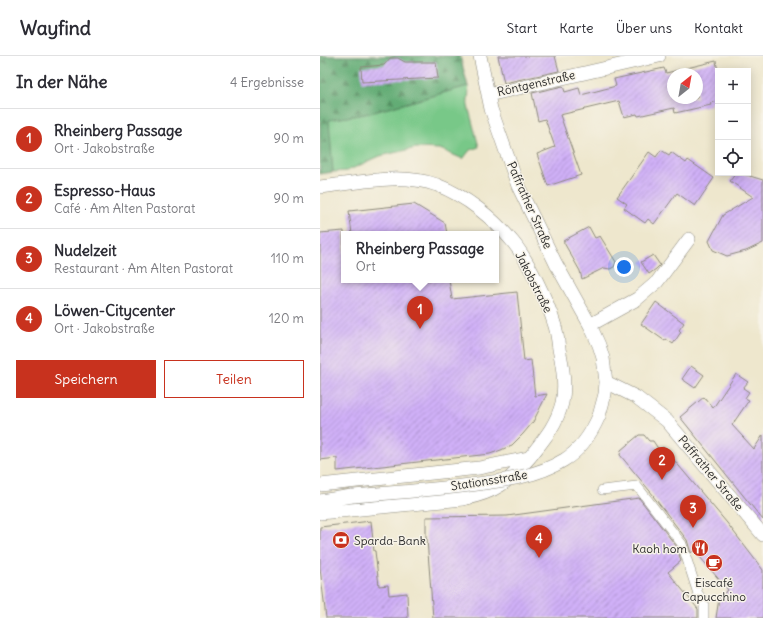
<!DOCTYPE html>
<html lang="de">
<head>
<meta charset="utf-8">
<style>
	body { margin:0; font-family:Delius,sans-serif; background:#f7f7f7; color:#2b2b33 }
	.controls { position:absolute; right:12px; top:12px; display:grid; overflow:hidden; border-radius:0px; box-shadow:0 2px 10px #0003 }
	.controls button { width:36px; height:36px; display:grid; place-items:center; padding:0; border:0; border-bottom:1px solid #e1e1e2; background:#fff; color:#2b2b33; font:20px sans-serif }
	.compass { position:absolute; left:347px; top:12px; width:36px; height:36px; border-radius:50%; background:#fff; box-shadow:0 2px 10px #0003; rotate:31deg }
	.you { position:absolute; left:304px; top:211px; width:14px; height:14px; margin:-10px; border:3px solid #fff; border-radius:50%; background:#1a73e8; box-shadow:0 0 0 6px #1a73e833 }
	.badge { display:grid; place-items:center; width:26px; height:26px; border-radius:50%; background:#c8321e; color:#fff; font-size:13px; font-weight:700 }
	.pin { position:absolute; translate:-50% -33px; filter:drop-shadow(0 1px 2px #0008) }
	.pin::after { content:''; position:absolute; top:21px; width:14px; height:12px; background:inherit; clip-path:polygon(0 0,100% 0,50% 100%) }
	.popup { position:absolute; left:21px; top:175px; width:158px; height:52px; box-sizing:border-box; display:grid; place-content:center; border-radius:0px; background:#fff; filter:drop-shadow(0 1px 3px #0005); font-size:13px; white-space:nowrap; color:#7c7c81 }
	.popup b { font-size:15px; color:#2b2b33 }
	.popup::after { content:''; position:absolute; left:50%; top:100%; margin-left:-8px; border:8px solid transparent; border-top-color:#fff }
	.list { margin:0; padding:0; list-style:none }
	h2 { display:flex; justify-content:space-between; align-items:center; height:52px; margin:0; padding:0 16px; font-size:17px }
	h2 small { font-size:13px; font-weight:400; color:#7c7c81 }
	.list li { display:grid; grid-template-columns:26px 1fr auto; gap:12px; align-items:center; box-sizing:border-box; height:60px; padding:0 16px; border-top:1px solid #e1e1e2 }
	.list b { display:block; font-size:15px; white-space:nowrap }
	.list p { margin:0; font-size:13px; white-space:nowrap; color:#7c7c81 }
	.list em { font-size:13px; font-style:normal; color:#7c7c81 }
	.actions { display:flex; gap:8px; padding:12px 16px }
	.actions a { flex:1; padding:9px 0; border:1px solid #c8321e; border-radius:0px; text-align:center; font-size:14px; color:#c8321e }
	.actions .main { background:#c8321e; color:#fff }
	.icon { flex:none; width:22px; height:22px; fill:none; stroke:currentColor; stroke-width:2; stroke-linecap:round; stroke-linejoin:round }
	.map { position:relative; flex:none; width:443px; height:562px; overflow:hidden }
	header { display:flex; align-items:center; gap:24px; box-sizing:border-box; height:56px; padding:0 20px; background:#fff; border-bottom:1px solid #e1e1e2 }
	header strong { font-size:19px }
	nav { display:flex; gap:22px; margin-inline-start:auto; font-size:14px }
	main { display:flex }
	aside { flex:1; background:#fff }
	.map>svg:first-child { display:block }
	.green { fill:#78c888; stroke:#527a5a }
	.forest { fill:url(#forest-firs); stroke:#466c50 }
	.building { fill:url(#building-hatch); fill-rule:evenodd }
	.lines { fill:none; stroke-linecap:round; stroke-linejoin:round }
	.pedestrian-casing { stroke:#8c897c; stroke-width:10 }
	.minor-casing { stroke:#8c897c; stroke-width:14 }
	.pedestrian { stroke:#fff; stroke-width:9 }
	.minor { stroke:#fff; stroke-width:13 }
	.minor-bridge-casing { stroke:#8c897c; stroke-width:14; stroke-linecap:butt }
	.minor-bridge { stroke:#fff; stroke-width:13 }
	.labels { text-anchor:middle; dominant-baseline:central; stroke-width:3; stroke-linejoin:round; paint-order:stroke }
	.street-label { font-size:12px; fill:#2b2b2b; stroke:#f7f3e8 }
	.poi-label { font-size:12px; fill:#2b2b2b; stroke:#f7f3e8; text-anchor:start }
</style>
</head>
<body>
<header>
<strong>Wayfind</strong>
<nav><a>Start</a><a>Karte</a><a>Über uns</a><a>Kontakt</a></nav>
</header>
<main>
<aside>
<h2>In der Nähe<small>4 Ergebnisse</small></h2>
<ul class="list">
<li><span class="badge">1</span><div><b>Rheinberg Passage</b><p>Ort · Jakobstraße</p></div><em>90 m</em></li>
<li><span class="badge">2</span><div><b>Espresso-Haus</b><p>Café · Am Alten Pastorat</p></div><em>90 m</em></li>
<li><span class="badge">3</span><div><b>Nudelzeit</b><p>Restaurant · Am Alten Pastorat</p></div><em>110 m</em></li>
<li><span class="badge">4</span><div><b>Löwen-Citycenter</b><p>Ort · Jakobstraße</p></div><em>120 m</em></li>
</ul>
<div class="actions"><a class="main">Speichern</a><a>Teilen</a></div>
</aside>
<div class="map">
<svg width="443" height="562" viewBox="0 0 443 562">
	<defs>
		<pattern id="forest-firs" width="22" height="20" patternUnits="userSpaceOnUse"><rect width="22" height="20" fill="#62ac74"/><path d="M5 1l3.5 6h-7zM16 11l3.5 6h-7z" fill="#518c5f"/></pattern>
		<pattern id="building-hatch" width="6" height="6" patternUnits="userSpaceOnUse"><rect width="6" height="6" fill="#d0b0f8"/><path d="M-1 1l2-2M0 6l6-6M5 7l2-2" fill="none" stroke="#a98fc9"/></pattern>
	</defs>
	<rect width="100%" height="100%" fill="#f7f3e8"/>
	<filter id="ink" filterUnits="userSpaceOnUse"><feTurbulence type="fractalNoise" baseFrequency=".025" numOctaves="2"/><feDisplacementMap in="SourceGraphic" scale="8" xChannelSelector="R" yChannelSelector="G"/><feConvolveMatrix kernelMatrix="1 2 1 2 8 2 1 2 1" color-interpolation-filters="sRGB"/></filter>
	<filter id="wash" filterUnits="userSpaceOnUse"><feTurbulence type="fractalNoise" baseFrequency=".012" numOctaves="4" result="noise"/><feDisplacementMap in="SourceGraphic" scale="16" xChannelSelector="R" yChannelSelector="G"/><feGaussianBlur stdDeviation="0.9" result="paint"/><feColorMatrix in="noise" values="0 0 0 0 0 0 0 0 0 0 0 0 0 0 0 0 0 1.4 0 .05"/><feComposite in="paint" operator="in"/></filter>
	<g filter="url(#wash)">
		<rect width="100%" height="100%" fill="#eee7cd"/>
		<path class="green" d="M148 30C150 37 147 43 148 50L159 91 150 94 143 103 120 93 96 92 60 100 27 115 13 116 8 64 50 57Z"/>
		<path class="forest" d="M0 0H140L148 30 50 57 9 64 13 116 0 118Z"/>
		<g id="blocks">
			<path class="building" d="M178 0H235L239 15 184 27Z
				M70 2H78L85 6H116L118 22 42 26 41 11 64 9Z
				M396 5 398 15V45L390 47 391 49 355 57 354 52 318 60 317 58 304 61 299 45 240 59 261 119 228 130 217 98 235 91 225 63 218 65 212 37 243 30 245 36 259 32 261 39 296 30 294 23 344 12 346 17ZM353 18H377V42H353Z
				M341 94 349 99 351 96 366 107 368 104 394 122 375 150 357 137 334 168 328 163 325 167 304 152 307 148 297 141 329 96 336 101Z
				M416 117H420L443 124V187L426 195 407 200 393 194 389 185 403 159 433 141 410 125Z
				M94 148 125 167 127 178H32L29 155Z
				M269 171 275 182 280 180 296 206 294 211 290 213 284 212 262 223 260 215 243 185Z
				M24 175V224H129L132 243 197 236 204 305 211 304 215 340 227 338 213 366 203 378 192 389 181 394 170 398 17 415V402L0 404V177Z
				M333 199 340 209 336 213 329 218 321 206Z
				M336 246 364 267 359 274 361 276 353 288 346 283 345 285 321 268Z
				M371 310 384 319 375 332 362 323Z
				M416 318 428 326 423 332 429 336 425 342 429 344 412 369 434 393 443 379V464L360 361 384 341 393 352Z
				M319 379H324L329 385H333L339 394 343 391 407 467 443 514V562H396L399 542 408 534 374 494 371 497 367 484 333 440H334L300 399 301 394Z
				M319 442 357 491 361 505 348 516 378 553V562H113L107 483H106V461L187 460Z
				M51 465 54 495H55L59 530 68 529 69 539 87 537 88 562H6L0 512V471Z"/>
		</g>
	</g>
	<g filter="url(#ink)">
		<use href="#blocks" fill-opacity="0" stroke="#8c897c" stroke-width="1"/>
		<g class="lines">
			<defs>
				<path id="pedestrian" d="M282 434 317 430 362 488 378 538 384 545V562"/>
				<path id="minor" d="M160 0 171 53 198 130 236 208 270 269 279 289 283 302 286 326 285 338 279 360
					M168 39 339 0
					M0 131C37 127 80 116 117 129 146 140 173 162 193 186 208 204 227 244 234 267 237 275 238 285 239 293 243 311 246 329 242 347 236 370 224 383 210 401 187 427 177 436 143 443L0 457
					M270 269 317 243 337 226 369 183
					M286 326 316 341 347 365 443 479
					M0 429 159 412 208 402
					M0 445 32 440"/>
			</defs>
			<use href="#pedestrian" class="pedestrian-casing"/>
			<use href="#minor" class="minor-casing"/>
			<use href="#pedestrian" class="pedestrian"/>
			<use href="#minor" class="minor"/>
			<defs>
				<path id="minor-bridge" d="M32 440C71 437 111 434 150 429 181 425 217 421 244 404 261 394 271 378 279 360"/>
			</defs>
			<use href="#minor-bridge" class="minor-bridge-casing"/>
			<use href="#minor-bridge" class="minor-bridge"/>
		</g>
	</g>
	<defs>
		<symbol id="bank-disc" viewBox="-11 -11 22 22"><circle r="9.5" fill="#c8321e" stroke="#f7f3e8"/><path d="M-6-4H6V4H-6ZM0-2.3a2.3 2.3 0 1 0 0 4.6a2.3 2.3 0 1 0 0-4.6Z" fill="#fff"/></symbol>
		<symbol id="restaurant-disc" viewBox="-11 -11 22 22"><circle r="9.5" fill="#c8321e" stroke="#f7f3e8"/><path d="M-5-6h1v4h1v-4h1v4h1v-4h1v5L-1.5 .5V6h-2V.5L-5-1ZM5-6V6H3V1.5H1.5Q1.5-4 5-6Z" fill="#fff"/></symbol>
		<symbol id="cafe-disc" viewBox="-11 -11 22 22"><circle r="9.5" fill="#c8321e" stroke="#f7f3e8"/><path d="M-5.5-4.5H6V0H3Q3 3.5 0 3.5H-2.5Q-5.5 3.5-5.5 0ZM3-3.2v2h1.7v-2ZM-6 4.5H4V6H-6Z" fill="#fff"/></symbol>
	</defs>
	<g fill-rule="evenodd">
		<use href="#bank-disc" x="11" y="474" width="20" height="20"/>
		<use href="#restaurant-disc" x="370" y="482" width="20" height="20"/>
		<use href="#cafe-disc" x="384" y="497" width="20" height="20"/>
	</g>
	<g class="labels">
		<g class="street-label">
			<text transform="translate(216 27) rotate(-13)">Röntgenstraße</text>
			<text transform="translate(210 149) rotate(66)">Paffrather Straße</text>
			<text transform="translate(214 226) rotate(63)">Jakobstraße</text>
			<text transform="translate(391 417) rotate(50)">Paffrather Straße</text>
			<text transform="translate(169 424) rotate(-9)">Stationsstraße</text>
		</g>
		<g class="poi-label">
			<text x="34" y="484">Sparda-Bank</text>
			<text x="367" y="492" text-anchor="end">Kaoh hom</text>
			<text x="394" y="526" text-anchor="middle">Eiscafé<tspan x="394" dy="14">Capucchino</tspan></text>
		</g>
	</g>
</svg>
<div class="controls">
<button>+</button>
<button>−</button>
<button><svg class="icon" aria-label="locate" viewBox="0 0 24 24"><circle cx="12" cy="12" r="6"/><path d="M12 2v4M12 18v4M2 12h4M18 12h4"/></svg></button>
</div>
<svg class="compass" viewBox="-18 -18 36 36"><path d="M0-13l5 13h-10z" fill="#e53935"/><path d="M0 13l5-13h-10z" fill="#7c7c81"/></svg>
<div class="you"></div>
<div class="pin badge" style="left:100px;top:273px">1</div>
<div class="popup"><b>Rheinberg Passage</b>Ort</div>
<div class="pin badge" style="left:342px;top:424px">2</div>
<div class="pin badge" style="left:373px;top:472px">3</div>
<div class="pin badge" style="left:219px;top:502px">4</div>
</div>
</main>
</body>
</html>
